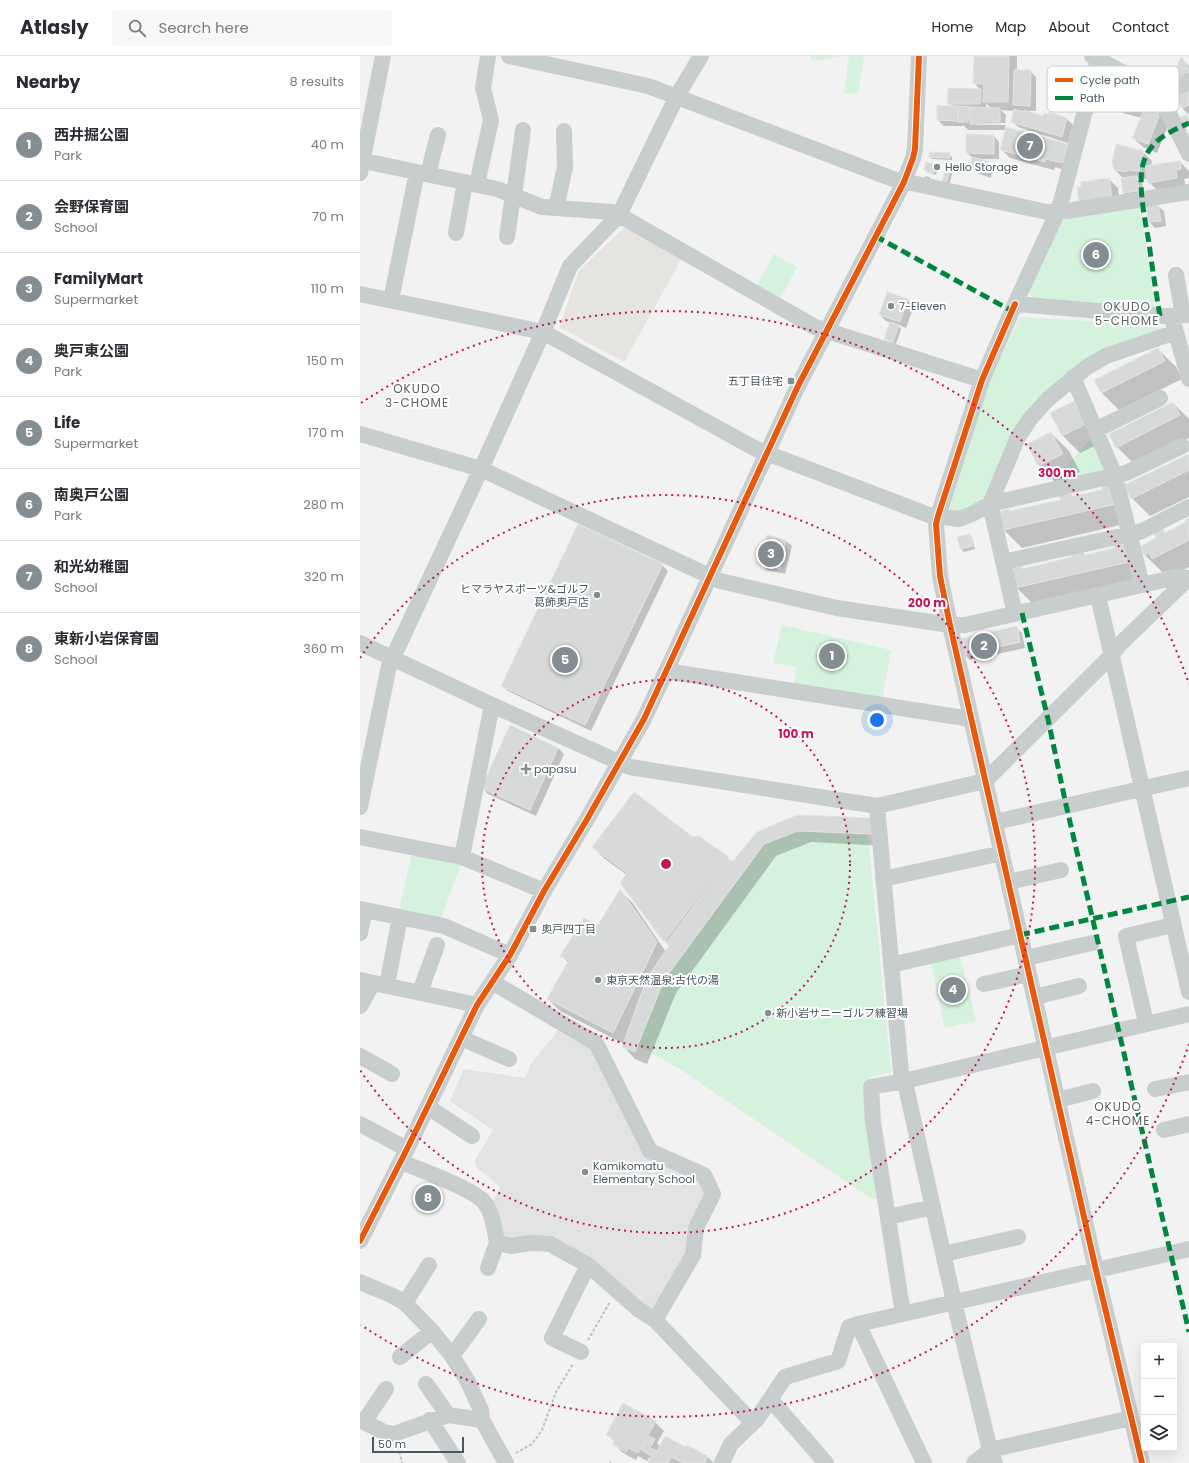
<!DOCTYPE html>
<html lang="en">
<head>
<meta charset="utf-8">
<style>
	body { margin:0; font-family:Poppins,"Noto Sans JP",sans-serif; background:#f7f7f7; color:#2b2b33 }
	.controls { position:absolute; right:12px; bottom:12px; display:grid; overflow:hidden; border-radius:4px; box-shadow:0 4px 16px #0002 }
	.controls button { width:36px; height:36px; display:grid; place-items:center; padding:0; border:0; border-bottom:1px solid #e1e1e2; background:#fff; color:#2b2b33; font:20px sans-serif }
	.scale { position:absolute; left:12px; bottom:10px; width:92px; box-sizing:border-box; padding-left:4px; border:2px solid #47585f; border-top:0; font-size:11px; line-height:14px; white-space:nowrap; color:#47585f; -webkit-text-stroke:3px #fff; paint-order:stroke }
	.you { position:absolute; left:517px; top:664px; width:14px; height:14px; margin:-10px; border:3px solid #fff; border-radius:50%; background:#1a73e8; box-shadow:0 0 0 6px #1a73e833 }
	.badge { display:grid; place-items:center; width:26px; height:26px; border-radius:50%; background:#838e92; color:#fff; font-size:13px; font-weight:700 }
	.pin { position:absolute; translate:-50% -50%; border:2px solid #fff; box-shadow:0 1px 4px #0006 }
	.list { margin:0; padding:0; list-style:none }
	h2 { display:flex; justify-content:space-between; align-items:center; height:52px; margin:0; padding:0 16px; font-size:17px }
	h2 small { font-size:13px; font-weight:400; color:#7c7c81 }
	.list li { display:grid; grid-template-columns:26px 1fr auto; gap:12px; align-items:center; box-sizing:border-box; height:72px; padding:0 16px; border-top:1px solid #e1e1e2 }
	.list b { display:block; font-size:15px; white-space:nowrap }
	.list p { margin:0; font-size:13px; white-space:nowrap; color:#7c7c81 }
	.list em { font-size:13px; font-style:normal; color:#7c7c81 }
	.icon { flex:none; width:22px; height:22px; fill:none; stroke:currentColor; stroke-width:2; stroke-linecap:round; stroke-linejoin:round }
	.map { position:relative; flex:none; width:829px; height:1407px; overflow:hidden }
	header { display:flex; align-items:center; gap:24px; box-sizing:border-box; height:56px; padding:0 20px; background:#fff; border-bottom:1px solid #e1e1e2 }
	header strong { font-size:19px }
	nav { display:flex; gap:22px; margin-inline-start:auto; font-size:14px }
	.search { width:280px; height:36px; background:#f7f7f7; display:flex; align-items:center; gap:10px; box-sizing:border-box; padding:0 14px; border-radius:4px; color:#7c7c81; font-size:15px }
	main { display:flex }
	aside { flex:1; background:#fff }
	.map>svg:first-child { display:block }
	.commercial { fill:#e6e4e0 }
	.education { fill:#e3e3e4 }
	.green { fill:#d5f2dc }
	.shadow { fill:#0003; fill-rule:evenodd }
	.building { fill:#d8dada; stroke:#e3e4e5 }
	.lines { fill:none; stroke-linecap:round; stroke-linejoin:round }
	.path { stroke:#b8c5bf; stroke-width:2; stroke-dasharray:3 2; stroke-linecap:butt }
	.minor { stroke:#c8cdce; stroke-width:16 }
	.quiet { stroke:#00873e; stroke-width:5; stroke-dasharray:10 5; stroke-linecap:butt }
	.cycleway-casing { stroke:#fff; stroke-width:8 }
	.cycleway { stroke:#e8590c; stroke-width:6 }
	.ring { fill:none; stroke:#c2185b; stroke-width:2; stroke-dasharray:2 4 }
	.poi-dot { fill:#838e92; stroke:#fff; stroke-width:1.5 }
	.labels { text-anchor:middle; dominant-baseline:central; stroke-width:4; stroke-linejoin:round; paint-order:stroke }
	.poi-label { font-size:11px; fill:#47585f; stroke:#fff; text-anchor:start }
	.neighbourhood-label { font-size:12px; letter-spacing:1px; fill:#5d6266; stroke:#fff }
	.key { fill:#fff; stroke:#c8cdcf; stroke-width:1 }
	.key-label { font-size:11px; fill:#47585f }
	.centre { fill:#c2185b; stroke:#fff; stroke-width:2 }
	.ring-label { font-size:12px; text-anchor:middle; font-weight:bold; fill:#c2185b; stroke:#fff; stroke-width:4; stroke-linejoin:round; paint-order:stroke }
</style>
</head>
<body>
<header>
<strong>Atlasly</strong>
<div class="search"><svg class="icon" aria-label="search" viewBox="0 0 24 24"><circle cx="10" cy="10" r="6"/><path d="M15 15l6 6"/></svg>Search here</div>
<nav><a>Home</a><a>Map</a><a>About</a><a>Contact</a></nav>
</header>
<main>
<aside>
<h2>Nearby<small>8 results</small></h2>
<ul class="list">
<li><span class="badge">1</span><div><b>西井掘公園</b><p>Park</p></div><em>40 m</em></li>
<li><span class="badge">2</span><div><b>会野保育園</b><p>School</p></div><em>70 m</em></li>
<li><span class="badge">3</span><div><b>FamilyMart</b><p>Supermarket</p></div><em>110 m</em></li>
<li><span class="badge">4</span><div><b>奥戸東公園</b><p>Park</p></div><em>150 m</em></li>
<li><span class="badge">5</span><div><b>Life</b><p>Supermarket</p></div><em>170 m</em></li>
<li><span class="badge">6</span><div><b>南奥戸公園</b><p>Park</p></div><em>280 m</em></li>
<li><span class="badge">7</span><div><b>和光幼稚園</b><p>School</p></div><em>320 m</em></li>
<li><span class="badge">8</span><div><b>東新小岩保育園</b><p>School</p></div><em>360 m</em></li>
</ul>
</aside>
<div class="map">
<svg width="829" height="1407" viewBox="0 0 829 1407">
	<rect width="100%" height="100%" fill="#f2f2f2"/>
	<path class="commercial" d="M268 168 322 202 264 306 199 271 219 215Z"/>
	<path class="education" d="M200 972 232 988 287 1098 340 1121 349 1137 328 1195 296 1254H289L229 1201 141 1181 132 1147 140 1131 116 1111 115 1104 133 1074 90 1045 104 1013 165 1022 171 1008Z"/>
	<path class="green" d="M450 0H483L452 5Z
		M489 0H504L498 38 484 37Z
		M780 152 795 252 672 241 669 234 701 164Z
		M414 198 437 211 419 245 396 231Z
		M660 261 798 269 801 272 800 275 696 328 627 438 618 448 593 457 588 450 629 327Z
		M731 382 744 410 740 417 691 428Z
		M422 569 531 594 522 644 433 630 437 611 413 607Z
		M438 775 508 779 531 1017 512 1020 503 1031 520 1143H512L320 1013 278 990 304 924 404 788Z
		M52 798 101 808 80 865 38 858Z
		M599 896 616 965 585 972 570 903Z"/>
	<path class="shadow" d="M615 0H657V15H670L676 21V55H665L683 62 689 59 690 57 707 63 713 69 708 87 658 71 652 65 655 55 641 54 646 59 645 72 707 89 711 116 695 111 694 114 650 102 641 93 646 74H608L603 69V70H584L578 64 592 50 588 47 621 34 614 27ZM626 47 632 53H626ZM617 67H645V69H617Z
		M822 3 829 10V28Z
		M765 27 771 33 781 35 790 44 788 51 795 53 805 63 808 70 797 97 783 91 773 82 782 62 763 57 746 41Z
		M829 35V57L828 58 822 52 817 41Z
		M826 60 829 62V68L824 70 821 67Z
		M634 80 639 86V103H619L627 106 633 112 631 122 617 117 611 111 613 102 607 97Z
		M783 96 792 105 791 110 820 106 829 115V122L824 123 826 131 798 135 789 126 788 123 777 122 782 127 784 141 770 143 764 137V123L755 114Z
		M589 98 592 101V104L572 103 570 101Z
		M591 107 594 110 589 130 586 129Z
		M576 110 578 112 576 119 567 116 565 113Z
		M565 120 569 121 572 124 565 123Z
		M749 123 758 132 761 151 718 132Z
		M798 150 804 155 806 170 795 172 789 166 787 151Z
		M528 237 548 244 554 250 546 272 537 268 541 273 536 288 528 285 525 283 531 267 526 265 520 259Z
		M798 293 816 311 822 323 759 354 742 337Z
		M714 347 732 364 743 386 720 397 702 379Z
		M813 347 829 363V382L775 409 757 391Z
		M691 377 709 395 720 416 697 428 679 410 668 388Z
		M829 399V441L790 460 772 442Z
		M743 434 773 466 662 492 644 474 651 456 702 444 708 436 714 442Z
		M829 463V511L811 520 803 517 785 499 781 491 798 483 802 474 806 478 828 466Z
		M610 479 612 482 615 493 604 496 601 493 598 482Z
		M426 485 432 490 425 518 407 514 401 508Z
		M756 493 786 524 674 549 656 531 661 511 663 514 714 502 721 495 726 500Z
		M302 509 308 515 231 675 148 635 142 629Z
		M656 572 662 577 665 592 610 604 604 598Z
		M150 671 198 692 204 698 176 760 128 738 122 732Z
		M513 763 526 790 451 786 416 800 316 937 287 1008 275 1003 263 990 264 988 200 955 188 943 209 907 202 900 239 871 260 835 272 846 306 896 310 890 261 827 267 819 245 803 233 791 333 783 338 781 373 807 398 777Z
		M295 1366 304 1375 297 1387 300 1390 326 1393 328 1390 348 1401 354 1407H289L292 1403 290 1401 287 1405 278 1400 276 1404 263 1397 254 1388 255 1386 247 1379Z"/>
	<path class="building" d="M614 0H649L648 46H623L624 28H613Z
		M822 1 829 14V19L820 24 815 14 820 3Z
		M654 14H671L670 50 653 49Z
		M588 32 621 33 620 48H587Z
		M829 33V49L822 52 815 40Z
		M577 49 598 50 597 65 577 64Z
		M786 49 796 52 799 61 788 88 772 82Z
		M599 50 609 51 608 66H598Z
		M610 51 640 52V68H610Z
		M654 53 664 56V54L683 60 684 57 688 58 689 56 707 62 702 81 651 66Z
		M827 59 829 64 820 68 818 62Z
		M646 71 708 88 703 107 686 103 685 106 640 94Z
		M606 78 634 79V98L606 97Z
		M756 88 784 95 779 115 768 114 766 116 754 114 752 106Z
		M569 96 590 97V102L569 101Z
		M612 101 628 105 625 116 610 111Z
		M587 105 592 106 586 128 582 127Z
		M820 105 821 113 816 114 817 122 788 127 785 110Z
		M566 106 576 109 574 117 564 114Z
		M777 120 779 135 763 137 761 122Z
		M749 122 752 142 719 147 717 131H721V126Z
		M798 148 801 165 788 166 786 150Z
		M527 236 548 243 540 266 519 259Z
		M530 266 539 269 533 286 524 283Z
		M798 292 805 305 741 337 734 324Z
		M714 345 726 368 702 380 690 357Z
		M813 346 820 359 756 392 749 378Z
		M691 376 703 398 678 410 667 388Z
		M829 398V414L771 443 764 429Z
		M751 429 756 448 643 474 638 456 649 453 650 455 700 444 699 438 709 435 710 441 742 434 741 431Z
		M829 462V484L792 503 789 497 784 499 780 491 796 482 794 477 802 472 805 477 826 466 825 464Z
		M218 468 303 508 225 669 141 630Z
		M610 478 613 490 600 493 597 481Z
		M407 479 426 484 420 513 400 508Z
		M764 487 769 506 655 532 651 513 661 510 662 513 712 501 711 496 721 493 722 500 754 492V490Z
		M657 570 660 586 603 599 599 583Z
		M150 669 198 692 170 754 121 732Z
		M274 736 333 781 339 780 369 801 304 886 260 827 267 817 232 791Z
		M437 759 513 762 514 778 438 775 404 788 304 924 275 996 262 991 287 922 309 890 306 887 369 803 373 805 397 776Z
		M260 833 297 886 253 977 187 943 209 904 200 900 224 862 238 869Z
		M263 1347 296 1365 278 1397 268 1392 266 1396 252 1388 255 1384 246 1379Z
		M289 1380 295 1383 290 1392 297 1395 305 1380 326 1391 327 1389 348 1400 345 1407H323L311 1401 308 1407 304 1406 303 1407H288L291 1401 293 1402 294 1401 281 1394Z"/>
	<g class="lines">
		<path class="path" d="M228 1284 250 1246
			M38 1391 42 1407
			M156 1397 172 1388 182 1374 196 1336 213 1308
			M250 1407 251 1406"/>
		<path class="minor" d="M149 0 288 30 533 123 687 156 707 155 829 136
			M732 0 803 38
			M738 0 736 13 701 146 693 166 655 248 800 260 829 259
			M829 25 803 38V46L829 98
			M0 104 137 133 182 151 252 156 259 159 455 271 622 324
			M0 117 23 0
			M68 118 78 79
			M117 128 131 64 123 32 128 0
			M154 140 163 74
			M196 152 205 111 204 75
			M96 177 105 126
			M147 181 153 139
			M816 219 823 259
			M0 238 183 276 396 393 569 459 599 463 612 458 630 448 658 381 670 363 688 343 727 311 746 300 816 276
			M31 244 57 116
			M655 248 622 324 578 460 576 468 580 520 590 569 736 1214 782 1407
			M813 266 829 323
			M713 321 755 420 782 529
			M736 374 800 342
			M0 378 121 413 183 276 210 210 259 159 317 40 341 0
			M643 506 775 477 782 475 829 451
			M738 540 829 936
			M655 558 630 448 766 417 822 390
			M0 587 132 649 270 711 517 750 625 725 751 600 759 589 829 522
			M306 615 611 663
			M517 750 541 1017 546 1031 594 1246 630 1394 635 1407
			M0 751 29 610 121 413 360 525 477 552 590 569H605L817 521 829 522
			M635 766 829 722
			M0 781 102 801 132 649
			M102 801 184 835
			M523 823 642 797
			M649 826 701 814
			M0 853 84 870 150 899
			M0 877 5 854
			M666 902 732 887
			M531 909 660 879
			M0 924 117 949
			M132 926 236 987 290 1095 344 1119 353 1138 336 1172 333 1199 295 1264
			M624 928 669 918
			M27 929 40 861
			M60 936 77 889
			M675 941 719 930
			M0 950 13 927
			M786 967 766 880 813 869
			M101 982 149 1003
			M0 1000 32 1018
			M795 1033 829 1026
			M698 1044 733 1035
			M68 1051 112 1080
			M0 1068 47 1093
			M804 1074 829 1068
			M41 1106C59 1113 113 1133 124 1146 133 1157 134 1172 137 1186L151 1190 170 1187 190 1188 228 1209 278 1253 295 1264 393 1367
			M528 1161 573 1151
			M0 1185 47 1093 117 949 150 899 184 835 226 765 284 663 438 330 544 126 553 102 555 93 559 0
			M584 1198 658 1181
			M128 1212 137 1186
			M0 1226 33 1240 45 1247 72 1275 92 1300 107 1324 121 1354 122 1364 146 1407
			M45 1247 69 1209
			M543 1258 513 1066 511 1031 544 1025 829 958
			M498 1268 564 1407
			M221 1296 192 1282 228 1209
			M92 1300 119 1263
			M40 1301 72 1275
			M66 1328 88 1359
			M411 1344 466 1407
			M0 1364 24 1376 34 1378 88 1359 122 1364
			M70 1364 98 1407
			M4 1366 26 1333
			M362 1407 371 1388 397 1363 425 1321 478 1305 489 1271 498 1268 829 1193
			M614 1407 630 1394 771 1362"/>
		<path class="quiet" d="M515 180 652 255
			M800 260C796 236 792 211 789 187 785 164 776 123 785 102 793 83 811 75 829 67
			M662 557 688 663 706 749 829 1276
			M660 879 829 841"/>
		<defs>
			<path id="cycleway" d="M655 248 622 324 578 460 576 468 580 520 590 569 736 1214 782 1407
				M0 1185 47 1093 117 949 150 899 184 835 226 765 284 663 438 330 544 126 553 102 555 93 559 0"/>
		</defs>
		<use href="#cycleway" class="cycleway-casing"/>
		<use href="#cycleway" class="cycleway"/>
	</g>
	<g class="ring">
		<circle cx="306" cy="808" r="184"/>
		<path d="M0 602A369 369 0 1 1 0 1014"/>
		<path d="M829 988A553 553 0 0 1 1 1269M1 347A553 553 0 0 1 829 628"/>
	</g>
	<g class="poi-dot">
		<circle cx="577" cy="111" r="4"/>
		<circle cx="531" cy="250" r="4"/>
		<rect x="427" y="321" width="8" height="8" rx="2"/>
		<circle cx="237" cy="539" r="4"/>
		<path d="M164 707h4v4h4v4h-4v4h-4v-4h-4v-4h4z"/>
		<rect x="169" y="869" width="8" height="8" rx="2"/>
		<circle cx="238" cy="924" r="4"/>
		<circle cx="408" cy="957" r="4"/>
		<circle cx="225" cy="1116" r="4"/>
	</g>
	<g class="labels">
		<g class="poi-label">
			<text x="585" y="111">Hello Storage</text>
			<text x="539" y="250">7-Eleven</text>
			<text x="423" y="325" text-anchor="end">五丁目住宅</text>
			<text x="229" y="533" text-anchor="end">ヒマラヤスポーツ&amp;ゴルフ<tspan x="229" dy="13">葛飾奥戸店</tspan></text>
			<text x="174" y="713">papasu</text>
			<text x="181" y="873">奥戸四丁目</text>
			<text x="246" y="924">東京天然温泉;古代の湯</text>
			<text x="416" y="957">新小岩サニーゴルフ練習場</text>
			<text x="233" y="1110">Kamikomatu<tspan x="233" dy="13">Elementary School</tspan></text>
		</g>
		<g class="neighbourhood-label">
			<text x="767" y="250">OKUDO<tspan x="767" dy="14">5-CHOME</tspan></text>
			<text x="57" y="332">OKUDO<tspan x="57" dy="14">3-CHOME</tspan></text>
			<text x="758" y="1050">OKUDO<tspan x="758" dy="14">4-CHOME</tspan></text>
		</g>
	</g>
	<rect x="687" y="10" width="132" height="46" rx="6" class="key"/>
	<rect x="695" y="22" width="18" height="4" fill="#e8590c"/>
	<rect x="695" y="40" width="18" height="4" fill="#00873e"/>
	<g class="key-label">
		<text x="720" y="28">Cycle path</text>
		<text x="720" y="46">Path</text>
	</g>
	<circle cx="306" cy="808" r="6" class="centre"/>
	<g class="ring-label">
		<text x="697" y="421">300 m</text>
		<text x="567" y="551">200 m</text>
		<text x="436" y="682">100 m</text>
	</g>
</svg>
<div class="controls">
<button>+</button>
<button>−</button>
<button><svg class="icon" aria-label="layers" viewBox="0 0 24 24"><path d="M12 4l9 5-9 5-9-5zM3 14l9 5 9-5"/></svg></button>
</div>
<div class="scale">50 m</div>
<div class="you"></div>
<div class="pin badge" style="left:472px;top:600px">1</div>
<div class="pin badge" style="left:624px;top:590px">2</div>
<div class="pin badge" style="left:411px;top:498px">3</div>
<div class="pin badge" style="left:593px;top:934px">4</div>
<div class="pin badge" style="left:205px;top:604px">5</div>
<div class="pin badge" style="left:736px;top:199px">6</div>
<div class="pin badge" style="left:670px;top:90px">7</div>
<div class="pin badge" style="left:68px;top:1142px">8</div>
</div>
</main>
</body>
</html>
